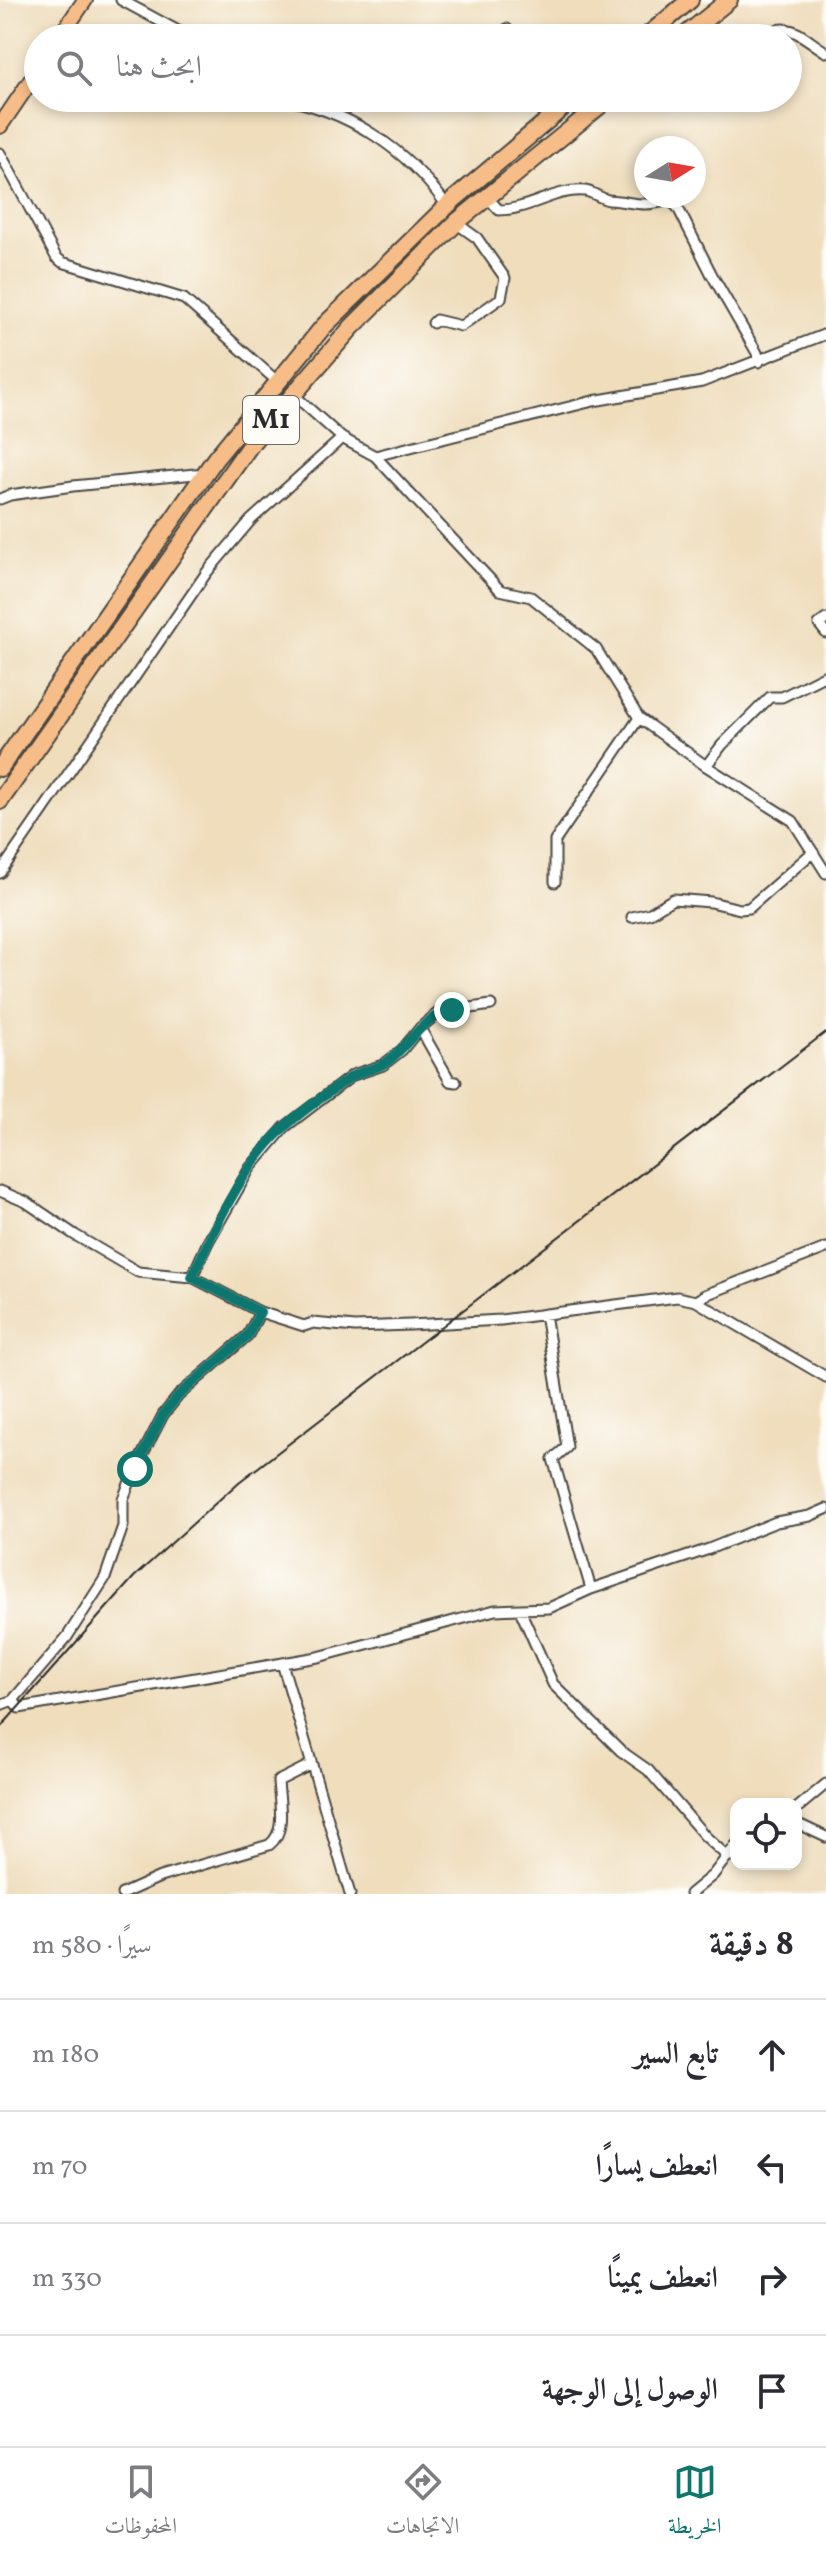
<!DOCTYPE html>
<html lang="ar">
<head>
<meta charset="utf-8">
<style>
	body { margin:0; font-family:Vollkorn,Amiri,serif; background:#f7f7f7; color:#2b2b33; direction:rtl }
	.controls { position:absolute; right:24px; bottom:24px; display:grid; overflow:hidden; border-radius:16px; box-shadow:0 4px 12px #0003 }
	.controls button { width:72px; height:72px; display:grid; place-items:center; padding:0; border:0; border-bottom:2px solid #e1e1e2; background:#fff; color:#2b2b33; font:40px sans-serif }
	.compass { position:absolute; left:634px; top:136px; width:72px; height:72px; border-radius:50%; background:#fff; box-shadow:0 4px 12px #0003; rotate:79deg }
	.stop { position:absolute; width:24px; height:24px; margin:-18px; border:6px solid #0f766e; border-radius:50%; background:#fff }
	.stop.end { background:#0f766e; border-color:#fff; box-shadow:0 2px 8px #0008 }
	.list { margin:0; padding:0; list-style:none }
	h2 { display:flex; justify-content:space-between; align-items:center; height:104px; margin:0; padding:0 32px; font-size:34px }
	h2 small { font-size:26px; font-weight:400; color:#7c7c81 }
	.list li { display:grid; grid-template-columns:52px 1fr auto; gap:24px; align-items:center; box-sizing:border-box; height:112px; padding:0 32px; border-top:2px solid #e1e1e2 }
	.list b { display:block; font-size:30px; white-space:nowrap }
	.list em { font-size:26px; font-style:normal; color:#7c7c81 }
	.icon { flex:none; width:44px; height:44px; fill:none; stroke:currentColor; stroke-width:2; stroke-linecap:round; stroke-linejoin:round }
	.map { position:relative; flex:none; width:826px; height:1894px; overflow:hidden; direction:ltr }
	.search { position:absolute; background:#fff; box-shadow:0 4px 12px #0003; left:24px; right:24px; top:24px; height:88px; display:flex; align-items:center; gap:20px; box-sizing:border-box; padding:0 28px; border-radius:44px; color:#7c7c81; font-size:30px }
	.sheet { height:552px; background:#fff }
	nav { display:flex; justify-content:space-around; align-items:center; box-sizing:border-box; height:112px; border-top:2px solid #e1e1e2; background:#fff; font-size:22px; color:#7c7c81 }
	nav a { display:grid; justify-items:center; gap:4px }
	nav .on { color:#0f766e }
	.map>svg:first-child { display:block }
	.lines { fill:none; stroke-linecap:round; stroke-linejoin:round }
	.minor-casing { stroke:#484641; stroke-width:13 }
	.primary-casing { stroke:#484641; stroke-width:18 }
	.motorway-casing { stroke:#484641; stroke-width:20 }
	.minor { stroke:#fff; stroke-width:9 }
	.primary { stroke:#f7bd88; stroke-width:14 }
	.motorway { stroke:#f7bd88; stroke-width:16 }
	.rail { stroke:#2b2b2b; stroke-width:2 }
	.route { stroke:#0f766e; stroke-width:10 }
	.labels { text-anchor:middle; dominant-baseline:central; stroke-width:6; stroke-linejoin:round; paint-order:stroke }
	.shield { fill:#fdfcf7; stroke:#6a6a68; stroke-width:2 }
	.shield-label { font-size:28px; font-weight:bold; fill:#2b2b2b }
</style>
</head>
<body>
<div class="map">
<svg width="826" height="1894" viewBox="0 0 826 1894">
	<rect width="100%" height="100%" fill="#fdfcf7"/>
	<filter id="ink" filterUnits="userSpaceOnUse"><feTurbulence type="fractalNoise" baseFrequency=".0125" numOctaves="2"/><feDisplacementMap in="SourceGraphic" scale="16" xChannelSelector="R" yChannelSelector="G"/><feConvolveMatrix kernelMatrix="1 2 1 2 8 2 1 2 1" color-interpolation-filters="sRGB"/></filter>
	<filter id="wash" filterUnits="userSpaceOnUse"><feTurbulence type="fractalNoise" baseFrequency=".006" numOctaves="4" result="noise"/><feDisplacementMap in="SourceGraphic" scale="32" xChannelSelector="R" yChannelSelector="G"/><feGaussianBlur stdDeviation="1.8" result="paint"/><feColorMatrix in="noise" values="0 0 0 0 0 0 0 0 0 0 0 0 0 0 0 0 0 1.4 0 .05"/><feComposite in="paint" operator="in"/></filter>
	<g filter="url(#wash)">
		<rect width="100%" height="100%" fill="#efddbc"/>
	</g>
	<g filter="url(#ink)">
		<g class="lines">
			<defs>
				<path id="minor" d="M121 0 191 38
					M507 29 514 38
					M758 38C790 18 798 35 826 52
					M278 98C346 109 407 148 447 206
					M0 153 56 257 62 262 184 299 278 382
					M487 197 499 210C529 210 556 188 585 191 593 192 601 199 609 200 636 202 640 208 670 200L678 208 712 275 757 353 759 362
					M433 323 436 320 461 326 501 298 505 278 477 238 456 223
					M294 395 342 438 375 456 500 590 531 597 596 649 639 718 706 766 793 821 826 873
					M375 456 593 401 702 382 826 334
					M0 499 10 495 73 486 205 473
					M826 619 819 624 826 633
					M706 766 722 745 770 697H782L826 675
					M0 873 207 572 251 520 342 438
					M555 882V841L639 718
					M632 917 650 913 673 899 711 902 740 909 749 908 813 852
					M420 1028 450 1081 456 1082
					M0 1191 26 1202 75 1235 138 1272 192 1277 260 1312 304 1326 313 1323 355 1327 410 1325 501 1320 677 1297 696 1301 826 1377
					M192 1277 208 1242 250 1168 285 1127 353 1075 383 1065 402 1050 420 1028 438 1013 491 1005
					M696 1301 705 1295 826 1248
					M545 1314 567 1447 553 1459 591 1589
					M520 1610 553 1684 621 1751 648 1770 705 1836 728 1857
					M282 1663 350 1894
					M13 1700 67 1637 105 1578 123 1526V1499L135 1469 163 1415 179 1395 248 1335 260 1312
					M0 1705 13 1700 19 1708 318 1657 495 1610 549 1608 591 1589 709 1549 776 1522 810 1516 826 1509
					M796 1809 826 1784
					M796 1823 826 1837
					M122 1894 160 1877 269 1845C287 1832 279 1802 278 1781L312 1764
					M690 1894 713 1875 736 1845"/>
				<path id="primary" d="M59 38 85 0
					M0 126 38 70"/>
				<path id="motorway" d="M645 38 690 0
					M682 38 729 0
					M0 768 215 459 323 327 451 202 574 98
					M0 801 253 441 352 327 458 221 609 98"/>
			</defs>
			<use href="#minor" class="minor-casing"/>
			<use href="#primary" class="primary-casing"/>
			<use href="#motorway" class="motorway-casing"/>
			<use href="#minor" class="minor"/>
			<use href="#primary" class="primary"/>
			<use href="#motorway" class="motorway"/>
			<path class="rail" d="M0 1728 134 1577 239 1482 826 1032"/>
		</g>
	</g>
	<g class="lines" filter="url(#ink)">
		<path class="route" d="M135 1469 163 1415 179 1395 248 1335 260 1312 192 1277C213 1232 235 1182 268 1144 290 1118 321 1098 348 1079 360 1070 376 1070 387 1062 410 1044 423 1016 452 1010"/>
	</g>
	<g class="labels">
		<rect class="shield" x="243" y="396" width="56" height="48" rx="6"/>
		<g class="shield-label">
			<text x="271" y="420">M1</text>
		</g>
	</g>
</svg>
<div class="controls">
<button><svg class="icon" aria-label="locate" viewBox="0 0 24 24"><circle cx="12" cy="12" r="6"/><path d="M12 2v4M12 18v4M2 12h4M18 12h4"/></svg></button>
</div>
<svg class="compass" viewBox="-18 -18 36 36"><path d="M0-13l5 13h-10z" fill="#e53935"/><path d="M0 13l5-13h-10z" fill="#7c7c81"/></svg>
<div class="stop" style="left:135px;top:1469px"></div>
<div class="stop end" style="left:452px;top:1010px"></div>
<div class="search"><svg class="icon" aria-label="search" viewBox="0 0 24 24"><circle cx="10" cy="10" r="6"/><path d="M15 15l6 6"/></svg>ابحث هنا</div>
</div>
<section class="sheet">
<h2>8 دقيقة<small>سيرًا · 580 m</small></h2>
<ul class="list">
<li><svg class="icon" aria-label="ahead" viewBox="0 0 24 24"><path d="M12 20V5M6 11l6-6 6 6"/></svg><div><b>تابع السير</b></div><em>180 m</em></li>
<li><svg class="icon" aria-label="left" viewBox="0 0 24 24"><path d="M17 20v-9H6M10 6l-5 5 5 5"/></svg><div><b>انعطف يسارًا</b></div><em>70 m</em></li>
<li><svg class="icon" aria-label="right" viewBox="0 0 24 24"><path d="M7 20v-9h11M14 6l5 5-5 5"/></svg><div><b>انعطف يمينًا</b></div><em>330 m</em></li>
<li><svg class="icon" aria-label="arrive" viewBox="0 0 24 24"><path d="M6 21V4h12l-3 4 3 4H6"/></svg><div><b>الوصول إلى الوجهة</b></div></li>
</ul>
</section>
<nav>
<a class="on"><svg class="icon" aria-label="map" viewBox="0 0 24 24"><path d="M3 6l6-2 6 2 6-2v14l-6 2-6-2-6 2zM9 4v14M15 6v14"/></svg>الخريطة</a>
<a><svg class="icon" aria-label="directions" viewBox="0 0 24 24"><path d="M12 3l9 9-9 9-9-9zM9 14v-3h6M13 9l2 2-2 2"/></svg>الاتجاهات</a>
<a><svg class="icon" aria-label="saved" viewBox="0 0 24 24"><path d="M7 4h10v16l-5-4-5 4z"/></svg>المحفوظات</a>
</nav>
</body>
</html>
